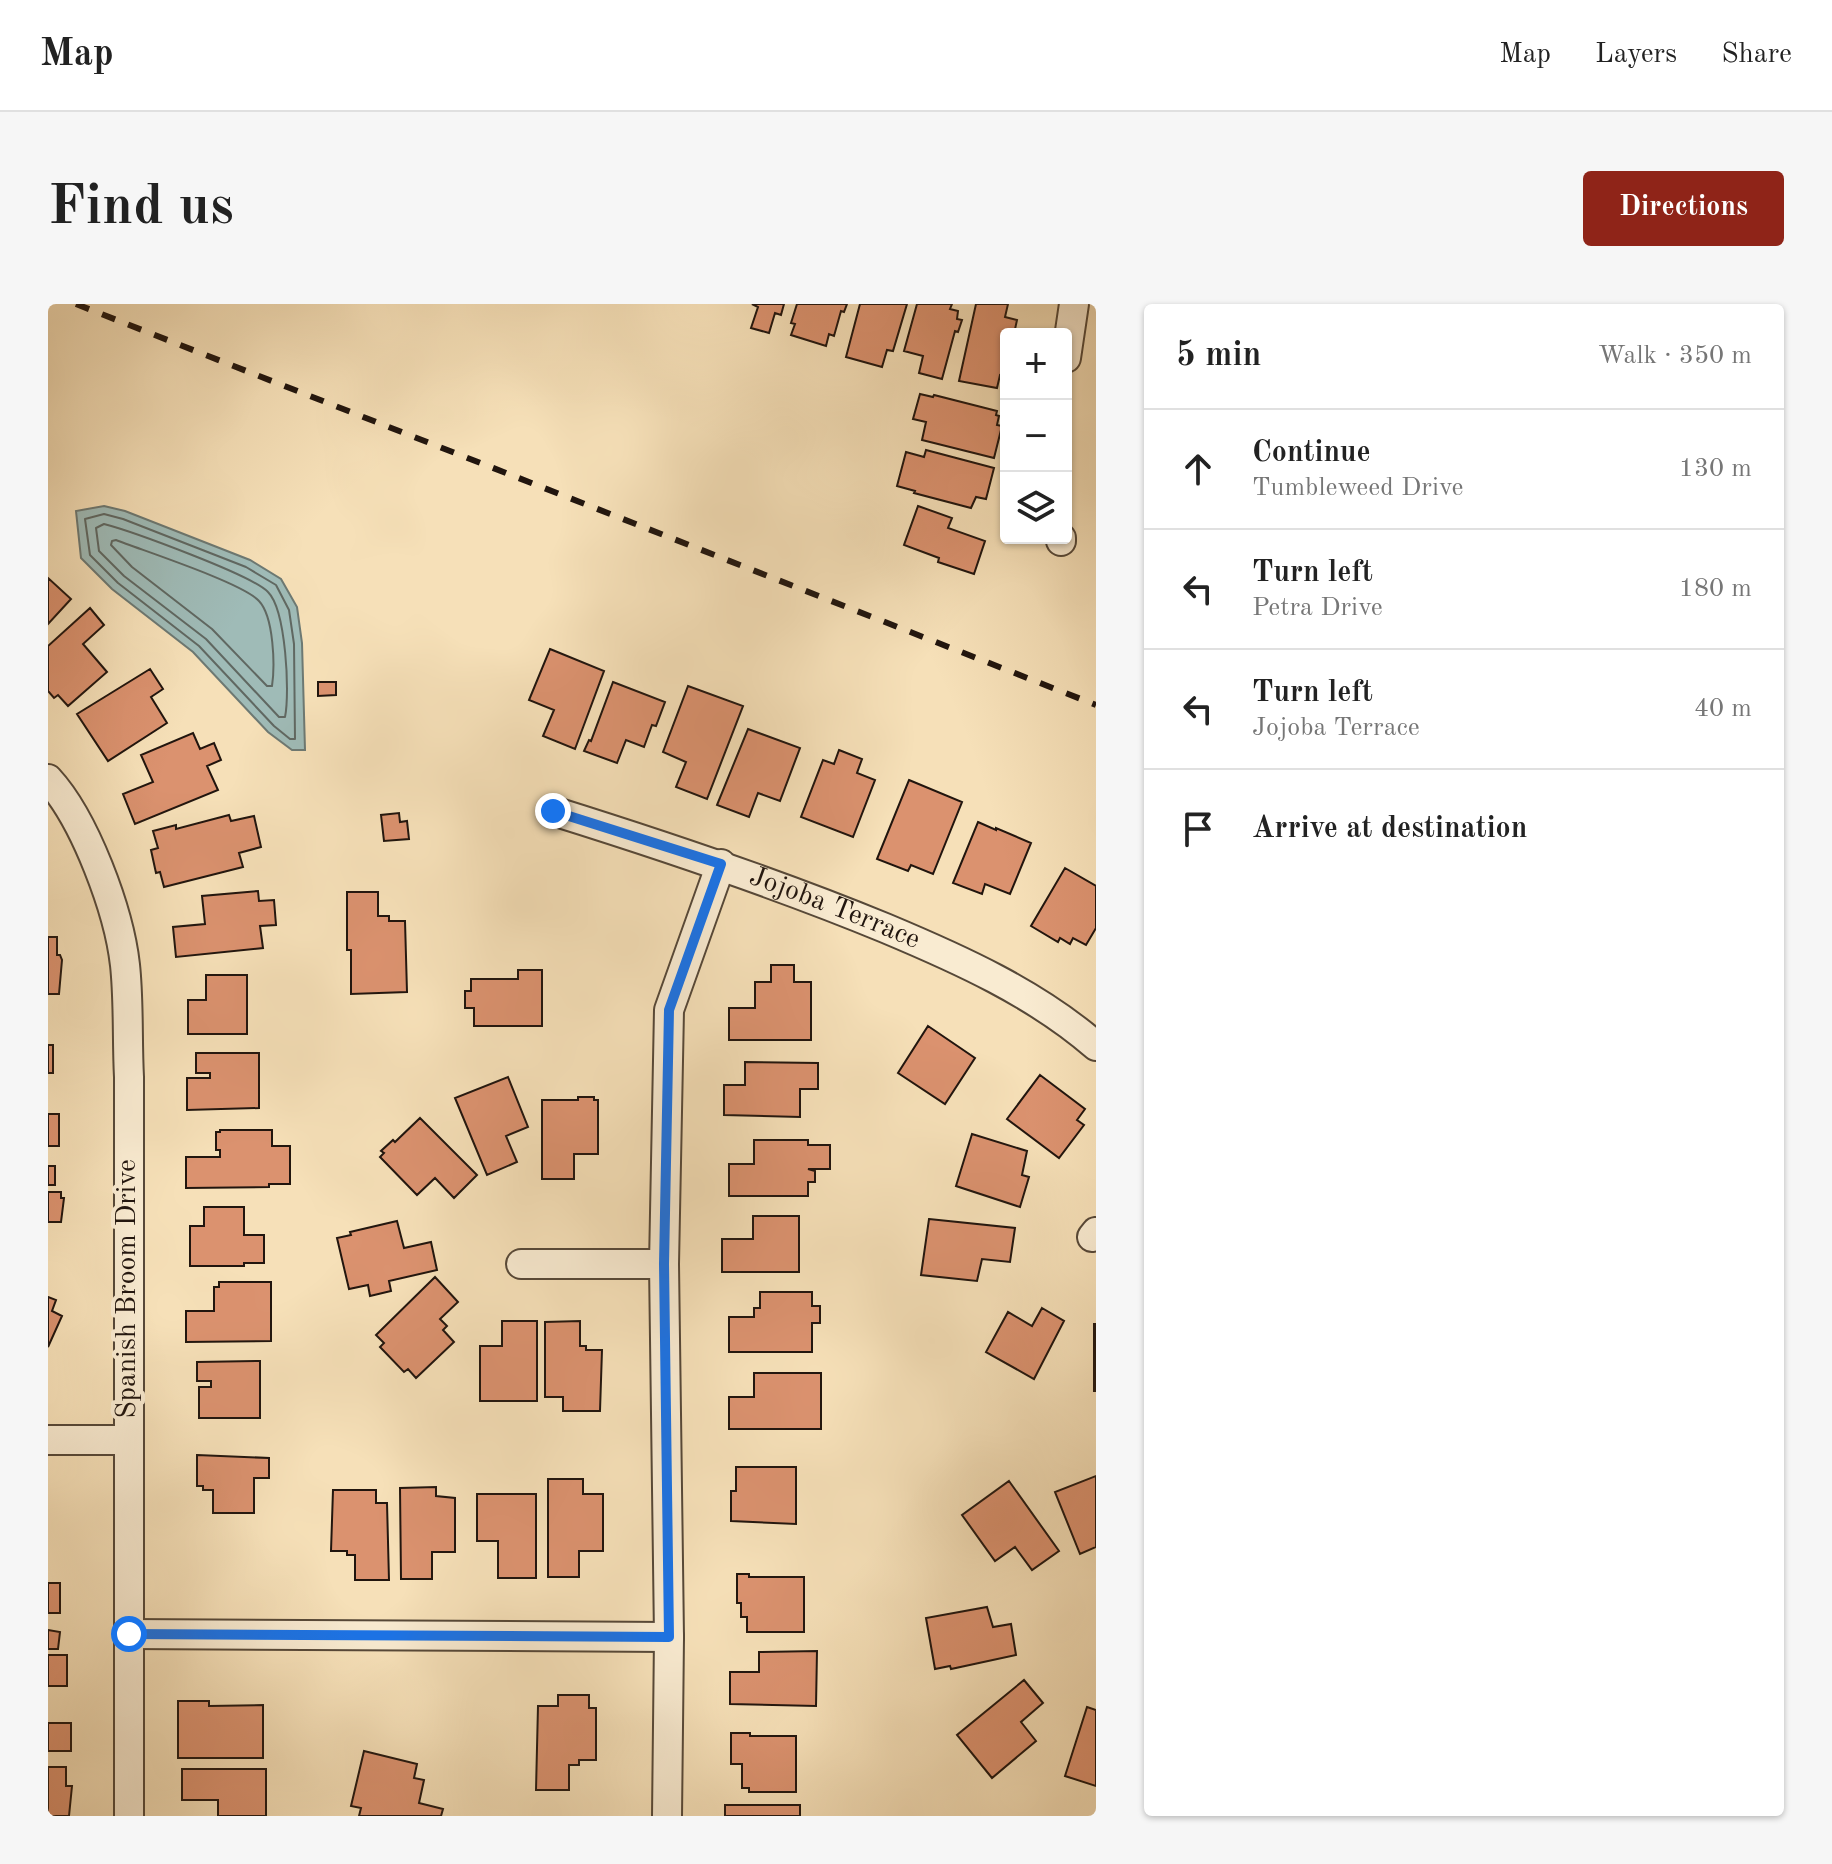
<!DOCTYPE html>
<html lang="en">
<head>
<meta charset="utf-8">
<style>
	body { margin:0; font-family:"Old Standard TT",serif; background:#f6f6f6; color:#222 }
	.controls { position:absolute; right:24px; top:24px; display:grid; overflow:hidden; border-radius:8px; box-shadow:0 2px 6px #0004 }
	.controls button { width:72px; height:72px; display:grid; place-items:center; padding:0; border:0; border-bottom:2px solid #e0e0e0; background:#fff; color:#222; font:40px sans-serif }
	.stop { position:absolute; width:24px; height:24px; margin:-18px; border:6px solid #1a73e8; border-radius:50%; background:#fff }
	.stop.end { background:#1a73e8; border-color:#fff; box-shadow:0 2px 8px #0008 }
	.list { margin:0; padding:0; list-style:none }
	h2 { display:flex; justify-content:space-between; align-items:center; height:104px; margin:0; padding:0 32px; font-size:34px }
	h2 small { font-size:26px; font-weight:400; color:#767676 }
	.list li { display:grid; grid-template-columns:52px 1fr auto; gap:24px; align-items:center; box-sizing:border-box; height:120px; padding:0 32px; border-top:2px solid #e0e0e0 }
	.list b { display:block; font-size:30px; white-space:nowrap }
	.list p { margin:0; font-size:26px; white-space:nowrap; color:#767676 }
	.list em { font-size:26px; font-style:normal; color:#767676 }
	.icon { flex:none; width:44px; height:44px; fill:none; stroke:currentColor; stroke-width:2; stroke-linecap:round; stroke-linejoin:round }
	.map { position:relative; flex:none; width:1048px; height:1512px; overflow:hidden; border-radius:8px }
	header { display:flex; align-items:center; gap:48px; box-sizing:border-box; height:112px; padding:0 40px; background:#fff; border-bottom:2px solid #e0e0e0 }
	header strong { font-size:38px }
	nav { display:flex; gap:44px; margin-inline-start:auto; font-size:28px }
	.intro { display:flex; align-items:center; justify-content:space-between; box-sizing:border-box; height:192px; padding:0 48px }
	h1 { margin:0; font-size:56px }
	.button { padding:20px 36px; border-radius:8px; background:#8f2418; color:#fff; font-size:28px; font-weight:700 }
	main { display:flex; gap:48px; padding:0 48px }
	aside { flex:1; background:#fff; border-radius:8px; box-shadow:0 2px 6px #0004 }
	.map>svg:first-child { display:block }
	.water { fill:#9fbbb7; stroke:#6d7973; stroke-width:2 }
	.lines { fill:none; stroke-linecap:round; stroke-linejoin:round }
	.shore { stroke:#606862; stroke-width:2 }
	.building { fill:#db926f; stroke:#21150e; stroke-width:2 }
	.street-casing { stroke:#564838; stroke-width:32 }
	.street { stroke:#f9ebd1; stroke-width:28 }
	.rail { stroke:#21150e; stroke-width:6; stroke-dasharray:14 14; stroke-linecap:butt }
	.route { stroke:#1a73e8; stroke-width:10 }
	.labels { text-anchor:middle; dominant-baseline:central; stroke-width:8; stroke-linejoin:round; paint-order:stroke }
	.street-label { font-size:28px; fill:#21150e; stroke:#f9ebd1 }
</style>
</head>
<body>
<header>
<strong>Map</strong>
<nav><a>Map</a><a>Layers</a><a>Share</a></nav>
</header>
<div class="intro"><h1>Find us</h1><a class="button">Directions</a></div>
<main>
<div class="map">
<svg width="1048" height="1512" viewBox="0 0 1048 1512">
	<rect width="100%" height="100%" fill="#f6e0b8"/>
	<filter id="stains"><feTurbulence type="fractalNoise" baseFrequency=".0025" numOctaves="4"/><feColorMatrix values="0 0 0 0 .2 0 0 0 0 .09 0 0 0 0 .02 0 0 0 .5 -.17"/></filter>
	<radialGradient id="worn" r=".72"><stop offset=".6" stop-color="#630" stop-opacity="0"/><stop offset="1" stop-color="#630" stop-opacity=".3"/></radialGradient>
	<path class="water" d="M56 202 77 207 202 256 233 275 249 303 254 339 257 446H244L220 428 145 348 64 285 33 254 28 207Z"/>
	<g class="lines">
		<path class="shore" d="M56 210 75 215 198 263 228 281 241 306 246 340 247 435H242L226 422 151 342 70 279 42 251 37 215Z
			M56 220C83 227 204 271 220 288 238 306 242 389 237 413H231L158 335 76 272 51 247 48 224Z
			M68 236C96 247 195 279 211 297 226 313 227 362 224 382H219L164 325 84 263 63 241 64 237Z"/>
	</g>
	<path class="building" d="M704 0H736L733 11 727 9 721 29 703 24 710 3Z
		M749 0H799L796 8 793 7 786 32 781 30 778 42 743 31 747 20 743 19Z
		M812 0H859L845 47 839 46 834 63 798 53Z
		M869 0H904L902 5 910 7 909 15 914 16 910 28 907 27 894 75 871 69 875 52 856 47Z
		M928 0H960L957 13 969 16 966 30H958V70L957 73 952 71 949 84 911 77Z
		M872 90 885 93 886 91 949 107 948 111 951 112 949 121 954 122 946 154 874 136 878 118 865 115Z
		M878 146 946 164 938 195 928 193 923 204 866 189 867 187 849 182 858 148 876 153Z
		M870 202 904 214 900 224 937 237 926 270 890 258 891 254 856 241Z
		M0 274 23 295 0 320Z
		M42 304 56 321 35 340 59 368 20 402 10 391 6 394 0 387V342Z
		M502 345 556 367 527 445 495 432 506 406 481 396Z
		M102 365 115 385 103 393 119 419 60 457 29 410Z
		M270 378H288V391L270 392Z
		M565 378 617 398 608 422 604 421 596 443 578 436 569 459 536 447 541 436 543 437Z
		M640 382 695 402 659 495 628 483 638 458 615 448Z
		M700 425 752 444 732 497 710 489 701 513 669 501Z
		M145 429 152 445 166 439 173 456 159 462 170 486 87 520 75 490 105 478 93 451Z
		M791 446 814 455 809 469 827 476 805 533 753 513 775 456 786 460Z
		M861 476 914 498 885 570 863 561 860 567 829 555Z
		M351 509 352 518 359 517 361 535 336 537 333 511Z
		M181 511 183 517 206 512 213 543 191 549 195 563 116 583 112 568 108 569 103 546 110 544 105 527 128 521V525Z
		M930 518 948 526V524L983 539 962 590 937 580 934 590 905 579Z
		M1017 564 1048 582V624L1038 641 1025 634 1022 640 1012 634 1010 638 983 622Z
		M210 587 211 597 226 596 228 621 212 622 215 644 128 653 125 623 157 620 154 592Z
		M299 588H330V612H341V617H357L359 688 303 690V646H299Z
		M0 633H9V651H12L14 656 11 690H0Z
		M723 661H746V678H763V736H681V704H707V678H723Z
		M470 666H494V722H426V704H417V687H423V675H470Z
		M158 671H199V730H140V696H158Z
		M880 722 927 754 897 800 850 769Z
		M0 741H5V769H0Z
		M148 749H211V804L139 806V774H162V769H148Z
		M697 758 770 759V785H752V813L676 811V781H697Z
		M992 771 1037 805 1029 816 1036 821 1011 854 959 815Z
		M460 773 480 823 458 832 469 858 439 871 407 794Z
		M530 793H546V796H550V850H526V875H494V796H530Z
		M0 810H11V842H0Z
		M372 814 429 871 406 894 387 874 369 891 332 853 336 849 333 847 345 836 347 838Z
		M172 826H224V842H242V880H221V883L138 884V853H172V846H168V828H172Z
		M924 830 979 847 974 871 981 873 972 903 908 882Z
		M706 836H760V841H782V865H760L767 867V878H760V892H681V860H706Z
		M0 862H7V881H0Z
		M0 888H13V894H16L13 918H0Z
		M156 903H196V931H216V959H196V962H142V922H156Z
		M705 912H751V968H674V935H705Z
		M881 915 967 924 962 958 934 955 929 977 873 971Z
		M349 917 356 944 383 938 389 966 341 977 343 987 322 992 320 981 301 985 289 934 303 931 302 928Z
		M387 973 410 998 392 1015 399 1022 395 1026 406 1038 368 1074 360 1065 356 1068 332 1043 336 1039 328 1031Z
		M171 978H223V1037L138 1038V1007H166V983H171Z
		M712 988H764V1002H772V1019H764V1048H681V1013H706V1004H712Z
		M0 993 8 996 4 1007 14 1012 0 1043Z
		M994 1004 1016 1017 986 1075 938 1048 960 1008 984 1022Z
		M454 1017H489V1097H432V1042H454Z
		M532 1017V1042H538V1046H554L552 1107H515V1093H497V1018Z
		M1046 1020H1048V1087H1046Z
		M212 1057V1114H151V1083H163V1077H149V1058Z
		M706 1069H773V1125H681V1093H706Z
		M149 1151 221 1154V1174H206V1209H165V1186H155V1182H149Z
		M688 1163H748V1220L683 1217V1187H688Z
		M1048 1172V1243L1032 1250 1007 1188Z
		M500 1175H535V1190H555V1247H531V1273H500Z
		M961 1177 1011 1247 984 1266 967 1243 947 1257 914 1211Z
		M388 1183V1192L407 1194V1248H384V1275H353L352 1184Z
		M285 1186H328V1199H339L341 1276H307V1251H299V1247H283Z
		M429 1190H488V1274H450V1237H429Z
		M689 1270H701V1273H756V1328H699V1313H693V1299H689Z
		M0 1279H12V1309H0Z
		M939 1303 945 1323 963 1320 968 1351 903 1365 902 1362 887 1365 878 1314Z
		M0 1326 12 1328 10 1345H0Z
		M769 1347 768 1402 682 1400V1368H711V1348Z
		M0 1351H19V1382H0Z
		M976 1376 995 1399 973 1418 988 1437 944 1474 909 1431Z
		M510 1391H541V1404H548V1456H531V1461H521V1486H488L490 1402H510Z
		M130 1397H161V1402L215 1401V1454H130Z
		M1039 1403 1048 1406V1482L1017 1472Z
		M0 1419H23V1447H0Z
		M683 1429H702V1432H748V1488H701V1484H694V1460H683Z
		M316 1447 369 1460 366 1474 376 1476 371 1499 395 1505 393 1512H311L313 1504 303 1502Z
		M0 1463H18V1482H24L21 1512H0Z
		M134 1465H218V1512H170V1496H134Z
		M677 1501H752V1512H677Z"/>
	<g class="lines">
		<defs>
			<g id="street">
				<path d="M1018 54 1026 0"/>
				<path d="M1013 237V234"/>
				<path d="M0 475C37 515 71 607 77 661 81 698 79 736 81 773V1512"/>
				<path id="s1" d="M505 507C617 542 728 579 837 624 911 655 987 689 1048 742"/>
				<path d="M1044 933 1048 928"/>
				<path d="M473 960H616"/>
				<path d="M0 1136H79"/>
				<path d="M81 1330 621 1333"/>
				<path d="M619 1512 621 1333 616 960 621 706 673 560"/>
			</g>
		</defs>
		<use href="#street" class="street-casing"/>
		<use href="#street" class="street"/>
		<path class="rail" d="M28 0 1048 401"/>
	</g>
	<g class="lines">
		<path class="route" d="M81 1330 621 1333 616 960 621 706 673 560 505 507"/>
	</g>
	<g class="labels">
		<g class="street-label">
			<text stroke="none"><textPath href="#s1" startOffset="298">Jojoba Terrace</textPath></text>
			<text transform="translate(80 985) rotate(-90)">Spanish Broom Drive</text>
		</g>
	</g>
	<rect width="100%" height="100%" filter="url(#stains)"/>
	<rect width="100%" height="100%" fill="url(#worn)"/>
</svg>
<div class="controls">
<button>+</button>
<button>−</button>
<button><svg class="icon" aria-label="layers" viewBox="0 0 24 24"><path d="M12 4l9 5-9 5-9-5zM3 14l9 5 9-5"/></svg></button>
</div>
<div class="stop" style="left:81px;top:1330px"></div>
<div class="stop end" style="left:505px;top:507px"></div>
</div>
<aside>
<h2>5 min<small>Walk · 350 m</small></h2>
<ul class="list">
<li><svg class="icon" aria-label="ahead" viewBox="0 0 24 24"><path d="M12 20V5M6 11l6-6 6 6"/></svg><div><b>Continue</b><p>Tumbleweed Drive</p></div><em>130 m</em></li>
<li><svg class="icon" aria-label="left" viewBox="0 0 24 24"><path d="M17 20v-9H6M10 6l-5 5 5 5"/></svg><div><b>Turn left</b><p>Petra Drive</p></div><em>180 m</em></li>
<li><svg class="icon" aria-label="left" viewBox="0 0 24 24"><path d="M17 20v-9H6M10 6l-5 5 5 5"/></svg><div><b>Turn left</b><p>Jojoba Terrace</p></div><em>40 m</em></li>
<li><svg class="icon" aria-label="arrive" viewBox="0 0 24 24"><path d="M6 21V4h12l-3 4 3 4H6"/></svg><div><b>Arrive at destination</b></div></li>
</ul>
</aside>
</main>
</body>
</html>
